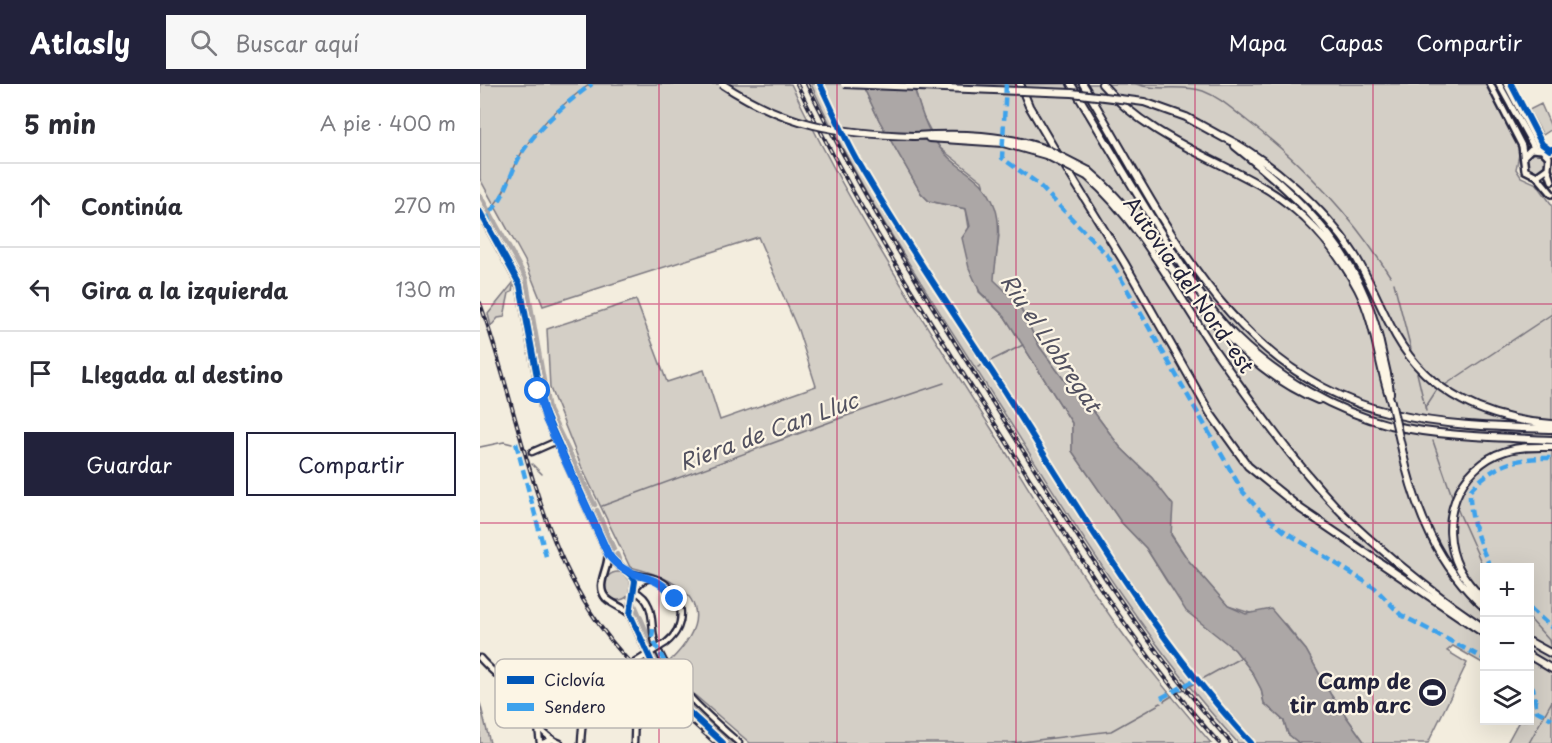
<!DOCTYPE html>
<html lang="es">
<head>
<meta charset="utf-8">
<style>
	body { margin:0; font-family:"Playpen Sans",sans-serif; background:#f7f7f7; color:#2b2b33 }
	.controls { position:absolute; right:18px; bottom:18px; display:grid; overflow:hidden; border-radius:0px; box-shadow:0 6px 24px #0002 }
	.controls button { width:54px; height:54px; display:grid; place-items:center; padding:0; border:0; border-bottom:2px solid #e1e1e2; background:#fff; color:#2b2b33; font:30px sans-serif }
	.stop { position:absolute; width:18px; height:18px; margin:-14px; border:4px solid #1a73e8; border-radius:50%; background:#fff }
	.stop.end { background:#1a73e8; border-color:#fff; box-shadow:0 2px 6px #0008 }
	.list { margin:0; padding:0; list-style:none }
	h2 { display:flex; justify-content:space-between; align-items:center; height:78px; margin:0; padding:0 24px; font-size:26px }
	h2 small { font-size:20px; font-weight:400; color:#7c7c81 }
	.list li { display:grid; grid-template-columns:39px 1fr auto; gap:18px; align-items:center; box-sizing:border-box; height:84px; padding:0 24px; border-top:2px solid #e1e1e2 }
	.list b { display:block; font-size:22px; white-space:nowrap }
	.list em { font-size:20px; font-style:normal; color:#7c7c81 }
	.actions { display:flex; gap:12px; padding:18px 24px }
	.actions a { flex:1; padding:14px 0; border:2px solid #22223b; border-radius:0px; text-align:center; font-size:21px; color:#22223b }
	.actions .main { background:#22223b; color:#fff }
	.icon { flex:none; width:33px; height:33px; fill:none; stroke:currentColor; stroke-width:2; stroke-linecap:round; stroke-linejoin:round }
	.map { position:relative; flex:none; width:1072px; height:659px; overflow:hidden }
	header { display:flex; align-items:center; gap:36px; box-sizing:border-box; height:84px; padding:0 30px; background:#22223b; color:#fff }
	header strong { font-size:28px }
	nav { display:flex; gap:33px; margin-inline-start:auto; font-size:21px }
	.search { width:420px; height:54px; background:#f7f7f7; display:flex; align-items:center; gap:15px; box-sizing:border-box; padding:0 21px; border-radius:0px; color:#7c7c81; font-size:22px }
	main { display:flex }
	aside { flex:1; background:#fff }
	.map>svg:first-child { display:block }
	.green { fill:#d4cfc6; stroke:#7b7880; stroke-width:1.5 }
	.water { fill:#aca7a6; stroke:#75727b; stroke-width:1.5 }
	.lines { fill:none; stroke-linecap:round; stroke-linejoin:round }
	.stream { stroke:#75727b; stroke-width:1.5 }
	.canal { stroke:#aca7a6; stroke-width:4.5 }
	.minor-casing { stroke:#22223b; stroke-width:9 }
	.major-casing { stroke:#22223b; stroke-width:10 }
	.highway-casing { stroke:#22223b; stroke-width:10 }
	.minor { stroke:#fcf5e5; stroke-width:4.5 }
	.major { stroke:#fcf5e5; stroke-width:5 }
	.highway { stroke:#fcf5e5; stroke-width:6 }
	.rail-casing { stroke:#22223b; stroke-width:4 }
	.rail { stroke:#fcf5e5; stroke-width:1.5; stroke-dasharray:4.5; stroke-linecap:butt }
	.minor-bridge-casing { stroke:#22223b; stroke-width:9; stroke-linecap:butt }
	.highway-bridge-casing { stroke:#22223b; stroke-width:10; stroke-linecap:butt }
	.minor-bridge { stroke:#fcf5e5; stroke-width:4.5 }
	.highway-bridge { stroke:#fcf5e5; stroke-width:6 }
	.quiet { stroke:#3ea2ec; stroke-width:4.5; stroke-dasharray:9 4.5; stroke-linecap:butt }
	.cycleway-casing { stroke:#fcf5e5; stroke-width:10 }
	.cycleway { stroke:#0057b8; stroke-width:6 }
	.route { stroke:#1a73e8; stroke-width:8 }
	.grid { fill:none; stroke:#c2185b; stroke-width:1.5; stroke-opacity:0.55 }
	.labels { text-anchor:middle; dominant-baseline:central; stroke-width:4.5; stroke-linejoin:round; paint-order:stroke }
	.street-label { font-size:21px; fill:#22223b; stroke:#fcf5e5 }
	.poi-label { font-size:21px; font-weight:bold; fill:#22223b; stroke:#fcf5e5; text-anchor:end }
	.water-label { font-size:22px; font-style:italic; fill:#525160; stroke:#fcf5e5 }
	.key { fill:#fcf5e5; stroke:#bbb6b2; stroke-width:1.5 }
	.key-label { font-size:16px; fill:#22223b }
</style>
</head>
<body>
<header>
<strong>Atlasly</strong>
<div class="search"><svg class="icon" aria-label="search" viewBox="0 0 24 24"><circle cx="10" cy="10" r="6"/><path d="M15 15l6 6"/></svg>Buscar aquí</div>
<nav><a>Mapa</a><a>Capas</a><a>Compartir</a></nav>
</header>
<main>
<aside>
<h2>5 min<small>A pie · 400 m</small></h2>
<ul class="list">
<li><svg class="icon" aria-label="ahead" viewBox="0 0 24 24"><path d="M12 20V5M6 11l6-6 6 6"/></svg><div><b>Continúa</b></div><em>270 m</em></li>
<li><svg class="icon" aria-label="left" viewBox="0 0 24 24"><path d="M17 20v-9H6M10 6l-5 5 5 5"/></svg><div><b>Gira a la izquierda</b></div><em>130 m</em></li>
<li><svg class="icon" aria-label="arrive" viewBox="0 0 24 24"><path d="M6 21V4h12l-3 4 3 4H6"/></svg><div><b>Llegada al destino</b></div></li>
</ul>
<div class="actions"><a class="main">Guardar</a><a>Compartir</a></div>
</aside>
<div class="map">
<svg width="1072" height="659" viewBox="0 0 1072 659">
	<rect width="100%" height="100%" fill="#f3edde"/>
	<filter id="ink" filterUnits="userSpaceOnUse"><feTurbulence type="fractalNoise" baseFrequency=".0167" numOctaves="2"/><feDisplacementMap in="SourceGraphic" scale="12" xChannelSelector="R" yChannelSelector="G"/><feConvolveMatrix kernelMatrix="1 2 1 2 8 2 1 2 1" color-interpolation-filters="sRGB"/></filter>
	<g filter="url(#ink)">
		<path class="green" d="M0 0H311C368 120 440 232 511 344 552 409 591 476 635 539 665 581 698 620 731 659H270L203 601 190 577C243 525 206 496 150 483L102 384 70 304 67 245 156 216 187 298 224 286 240 336 336 302 318 246 278 153 63 222 45 177 0 95Z
			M331 0H382L399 36 441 109 449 117 486 125 499 208 525 233 592 339V367L641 438 666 464 687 498 732 546 755 566 772 588 781 605 784 619 804 637 808 650 819 659H758C664 557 593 438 519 321 453 217 382 113 331 0Z
			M433 0H1006L1040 66 1036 85 1041 93 1057 100 1072 121V659H1027L1039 637 1050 636V484H1005L1004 580 973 562 967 567 987 579 948 659H885L851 611 826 566 805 540 748 522 708 476 691 450 692 421 672 394 640 363 614 328 593 308 559 262 538 219 513 196 519 152 502 97 460 64 442 31Z
			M1061 20 1072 45 1063 51 1049 26Z
			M1047 78a9 9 0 1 1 18 0a9 9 0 1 1-18 0Z
			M33 199 36 202H33L32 208 29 209 24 233 18 234 11 242 8 230Z
			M124 502a14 14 0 1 1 28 0a14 14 0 1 1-28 0Z
			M0 619 10 659H0Z"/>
		<path class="water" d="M382 0H433C439 21 446 46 460 64 479 89 502 88 515 123 523 146 515 173 514 196L538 219 559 262 593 308 614 328 640 363 672 394 693 421 691 451 708 476 748 522 766 530 791 525 826 566 851 611 885 659H819L808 650 804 637 784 619 781 605 772 588 755 566 706 527 666 464 641 438 592 367V339L525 233 500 208 489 184 482 154 490 142 486 125 449 117 441 109 399 36Z"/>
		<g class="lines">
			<path class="stream" d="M656 0C678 8 701 0 723 7 739 13 752 25 765 35 821 78 872 132 910 192
				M9 126C26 111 30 89 41 70 56 43 85 18 110 0
				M914 199 931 265
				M498 283 543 261
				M937 289 946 327
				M965 301 1072 230
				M945 324 956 307
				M953 357 973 415
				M0 363 24 358 32 360
				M52 380 62 390
				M122 422 369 331 464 299
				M976 422 1005 487
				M1050 535 1069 556 1071 565
				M697 609 762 573
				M684 617 692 612
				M533 659 631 647 681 619
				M1049 659 1072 617"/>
			<path class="canal" d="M0 111 46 194 69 326 115 421
				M117 426 134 465
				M137 470 140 478
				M155 521 188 596 213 626 250 659"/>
			<defs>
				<path id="minor" d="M1026 0 1060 65
					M52 368 77 357
					M151 490C160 492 170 492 179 496 204 509 209 541 186 559
					M155 504 162 497 170 494
					M155 507C179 520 168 544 177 564 195 604 227 631 259 659
					M0 574C10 586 23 595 34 607 49 626 57 650 80 659
					M103 634 145 618 153 619 155 623 154 659
					M58 643 60 659
					M63 659 72 656
					M101 659C103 617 110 607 146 584"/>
				<path id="major" d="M1010 0 1042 62 1045 86 1057 92 1068 84 1069 73 1062 66 1051 65 1044 72
					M1019 0 1055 65
					M1068 85 1072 97
					M1057 92 1072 110
					M0 128 40 201 63 325 128 470C136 483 149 485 155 497L150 530 179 594 196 616 243 659
					M128 472C128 486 115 502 126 514 133 521 143 523 150 530"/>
				<path id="highway" d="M540 0 549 22 578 71
					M591 0C624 54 656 110 690 163 710 195 730 228 757 254 798 294 854 327 910 341 963 353 1018 353 1072 356
					M603 0C684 132 747 291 914 330 965 342 1019 343 1072 345
					M622 0C664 49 724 70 778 100 821 124 855 162 878 205 896 240 898 281 911 318
					M664 18 706 33 744 54
					M434 52C479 49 525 50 568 66
					M742 52C790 76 845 125 874 170 890 196 901 225 916 252 949 310 1007 336 1072 340
					M449 54 523 59 566 71
					M755 62C828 121 883 172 902 268 905 282 909 295 910 309
					M583 79 644 178 730 329 768 382 821 425 1005 550
					M609 87C648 120 673 160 703 200 737 246 784 294 838 316
					M607 92C661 139 696 209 736 268 780 330 829 401 886 452 923 485 964 517 1005 545
					M922 366C935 426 958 482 1005 524
					M1005 517C995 507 985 496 979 484 957 439 977 382 1026 367 1041 362 1057 363 1072 363
					M1050 558 1072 570
					M1050 572 1072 585"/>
			</defs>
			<use href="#minor" class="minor-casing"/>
			<use href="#major" class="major-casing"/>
			<use href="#highway" class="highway-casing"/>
			<use href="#minor" class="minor"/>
			<use href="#major" class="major"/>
			<use href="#highway" class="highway"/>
			<defs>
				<path id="rail" d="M317 0C375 121 448 234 520 348 588 455 654 564 739 659
					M327 0C385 119 456 229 527 341 596 451 664 561 751 659
					M0 219C37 321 52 435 110 527 143 579 190 618 235 659"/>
			</defs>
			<use href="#rail" class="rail-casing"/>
			<use href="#rail" class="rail"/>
			<defs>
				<path id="minor-bridge" d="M146 584 186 559"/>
				<path id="highway-bridge" d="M242 0C305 42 360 50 434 52
					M364 0 592 9 664 18
					M568 66 609 87
					M566 71 607 92
					M911 318 922 366"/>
			</defs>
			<use href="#minor-bridge" class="minor-bridge-casing"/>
			<use href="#highway-bridge" class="highway-bridge-casing"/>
			<use href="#minor-bridge" class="minor-bridge"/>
			<use href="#highway-bridge" class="highway-bridge"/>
			<path class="quiet" d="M526 0 522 74 557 99 628 172 763 408 779 426 804 447 895 504 921 531 1005 575
				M10 139 7 131C26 115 29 91 41 70 58 43 87 18 112 0
				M36 359 67 476
				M1011 484C999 460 989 433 990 407 1012 380 1040 373 1072 374
				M1050 524 1072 544
				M173 545 172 554 192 592
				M1050 600 1053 604 1057 627 1072 635
				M681 614 717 595"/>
			<defs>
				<path id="cycleway" d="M340 0C353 27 365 55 380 81 421 152 467 219 512 288 595 417 666 545 771 659
					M1031 0 1062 60 1070 66 1072 65
					M0 128 40 201 63 325 128 470C136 483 149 485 155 497L150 530 179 594 196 616 243 659"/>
			</defs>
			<use href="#cycleway" class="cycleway-casing"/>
			<use href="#cycleway" class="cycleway"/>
		</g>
	</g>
	<g class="lines" filter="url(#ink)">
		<path class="route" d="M58 307 66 335 128 470C147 499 177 485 195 515"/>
	</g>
	<path class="grid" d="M179 0V659M357 0V659M536 0V659M715 0V659M893 0V659M0 220H1072M0 439H1072"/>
	<defs>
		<symbol id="stadium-disc" viewBox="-11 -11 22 22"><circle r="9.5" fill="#22223b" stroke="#fcf5e5"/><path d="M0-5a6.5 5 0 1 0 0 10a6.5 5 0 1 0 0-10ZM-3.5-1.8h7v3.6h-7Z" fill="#fff"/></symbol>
	</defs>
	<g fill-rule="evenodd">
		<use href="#stadium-disc" x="936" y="592" width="33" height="33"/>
	</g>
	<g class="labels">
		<g class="street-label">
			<text transform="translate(710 200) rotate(55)">Autovia del Nord-est</text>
		</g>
		<g class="poi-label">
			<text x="931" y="596">Camp de<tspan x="931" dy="24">tir amb arc</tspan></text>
		</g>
		<g class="water-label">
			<text transform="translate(572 258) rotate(56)">Riu el Llobregat</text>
			<text transform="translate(288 346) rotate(-20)">Riera de Can Lluc</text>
		</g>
	</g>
	<rect x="15" y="575" width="198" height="69" rx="9" class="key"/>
	<rect x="27" y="592" width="27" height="8" fill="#0057b8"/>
	<rect x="27" y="619" width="27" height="8" fill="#3ea2ec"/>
	<g class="key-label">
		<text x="64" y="602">Ciclovía</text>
		<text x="64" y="629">Sendero</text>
	</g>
</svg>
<div class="controls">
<button>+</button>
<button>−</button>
<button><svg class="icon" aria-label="layers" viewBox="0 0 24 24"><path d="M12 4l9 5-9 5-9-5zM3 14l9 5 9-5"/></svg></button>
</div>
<div class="stop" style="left:58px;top:307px"></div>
<div class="stop end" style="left:195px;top:515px"></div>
</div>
</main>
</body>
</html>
